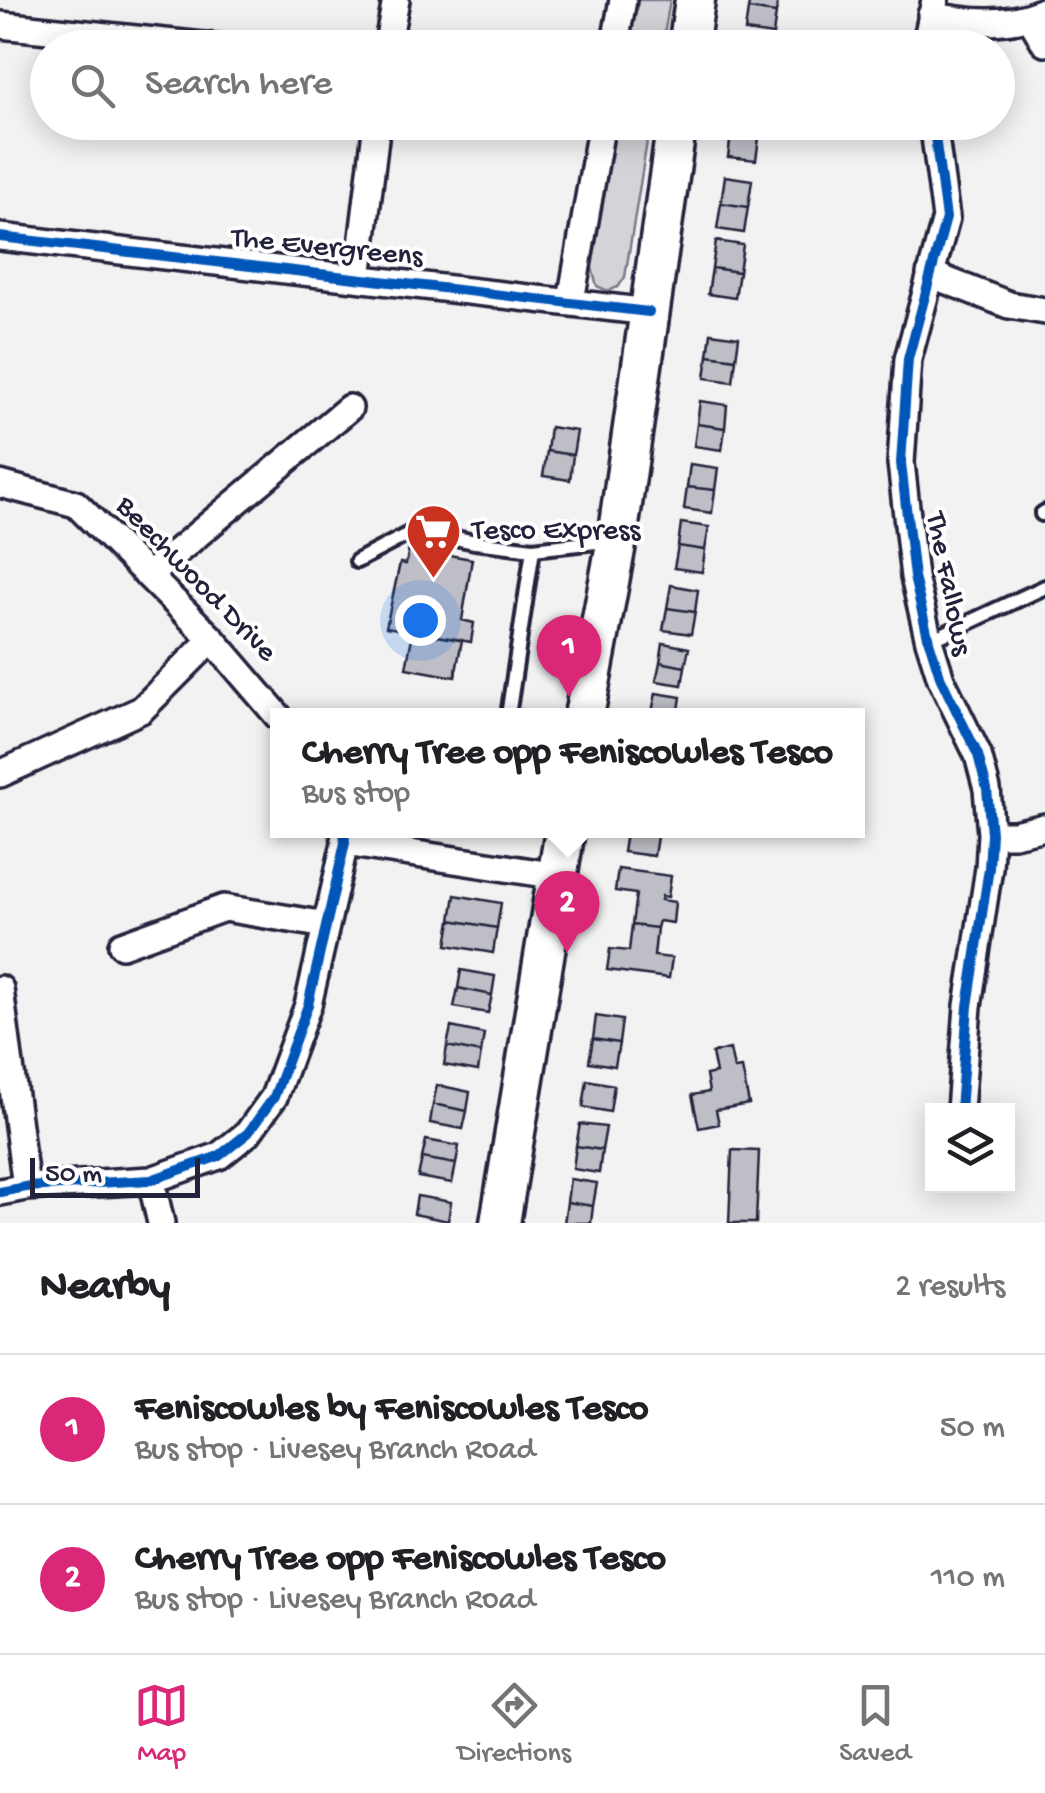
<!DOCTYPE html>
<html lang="en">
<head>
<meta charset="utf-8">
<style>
	body { margin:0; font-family:"Gochi Hand",sans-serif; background:#f6f6f6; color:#202124 }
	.controls { position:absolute; right:30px; bottom:30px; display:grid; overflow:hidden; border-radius:0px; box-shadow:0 5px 25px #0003 }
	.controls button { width:90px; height:90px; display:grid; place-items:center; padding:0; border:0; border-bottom:2px solid #e0e0e0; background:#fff; color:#202124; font:50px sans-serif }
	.scale { position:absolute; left:30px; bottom:25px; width:170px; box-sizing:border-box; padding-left:10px; border:5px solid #22223b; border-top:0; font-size:28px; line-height:35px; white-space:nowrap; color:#22223b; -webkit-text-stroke:8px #fff; paint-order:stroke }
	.you { position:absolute; left:420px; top:620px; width:35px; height:35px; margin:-25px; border:8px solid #fff; border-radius:50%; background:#1a73e8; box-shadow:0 0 0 15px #1a73e833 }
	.badge { display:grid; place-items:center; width:65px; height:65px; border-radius:50%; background:#db2777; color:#fff; font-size:32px; font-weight:700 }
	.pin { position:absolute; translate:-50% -82px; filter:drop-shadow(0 2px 5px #0008) }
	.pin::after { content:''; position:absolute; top:52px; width:35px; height:30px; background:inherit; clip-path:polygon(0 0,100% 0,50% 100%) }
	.popup { position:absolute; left:270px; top:708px; width:595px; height:130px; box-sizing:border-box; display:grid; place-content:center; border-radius:0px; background:#fff; filter:drop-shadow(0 2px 8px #0005); font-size:32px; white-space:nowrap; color:#757577 }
	.popup b { font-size:38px; color:#202124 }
	.popup::after { content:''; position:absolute; left:50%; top:100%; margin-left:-20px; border:20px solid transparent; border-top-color:#fff }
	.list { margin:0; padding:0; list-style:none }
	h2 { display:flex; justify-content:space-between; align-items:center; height:130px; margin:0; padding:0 40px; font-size:42px }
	h2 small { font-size:32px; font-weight:400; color:#757577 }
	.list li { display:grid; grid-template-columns:65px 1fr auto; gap:30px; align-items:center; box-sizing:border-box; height:150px; padding:0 40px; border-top:2px solid #e0e0e0 }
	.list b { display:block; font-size:38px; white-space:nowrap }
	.list p { margin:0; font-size:32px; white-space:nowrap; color:#757577 }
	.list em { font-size:32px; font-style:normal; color:#757577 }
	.icon { flex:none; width:55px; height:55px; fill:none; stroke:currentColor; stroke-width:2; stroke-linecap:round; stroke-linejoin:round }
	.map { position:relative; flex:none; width:1045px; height:1223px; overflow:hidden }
	.search { position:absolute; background:#fff; box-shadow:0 5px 25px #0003; left:30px; right:30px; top:30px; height:110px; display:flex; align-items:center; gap:25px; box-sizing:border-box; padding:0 35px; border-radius:55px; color:#757577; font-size:38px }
	.sheet { height:430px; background:#fff }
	nav { display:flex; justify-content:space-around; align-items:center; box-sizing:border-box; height:140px; border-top:2px solid #e0e0e0; background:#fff; font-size:28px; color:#757577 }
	nav a { display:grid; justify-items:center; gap:5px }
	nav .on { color:#db2777 }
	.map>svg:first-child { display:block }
	.green { fill:#d3d3d8; stroke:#7a7a8a; stroke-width:2.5 }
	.building { fill:#bebec6; stroke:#22223b; stroke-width:2.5 }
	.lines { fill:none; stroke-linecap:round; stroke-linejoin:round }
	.service-casing { stroke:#22223b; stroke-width:20 }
	.minor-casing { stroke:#22223b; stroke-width:32 }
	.primary-casing { stroke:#22223b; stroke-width:45 }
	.service { stroke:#fff; stroke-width:12 }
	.minor { stroke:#fff; stroke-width:25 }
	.primary { stroke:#fff; stroke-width:38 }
	.cycleway-casing { stroke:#fff; stroke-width:16 }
	.cycleway { stroke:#0057b8; stroke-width:10 }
	.labels { text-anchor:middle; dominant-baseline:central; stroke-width:8; stroke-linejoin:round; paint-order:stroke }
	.street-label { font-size:30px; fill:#22223b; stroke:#fff }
	.poi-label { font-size:30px; fill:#22223b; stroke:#fff; text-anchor:start }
</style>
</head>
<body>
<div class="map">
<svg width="1045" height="1223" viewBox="0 0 1045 1223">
	<rect width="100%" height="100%" fill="#f2f2f3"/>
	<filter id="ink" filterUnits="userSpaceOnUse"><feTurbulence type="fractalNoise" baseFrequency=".01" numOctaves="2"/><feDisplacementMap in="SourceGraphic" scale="20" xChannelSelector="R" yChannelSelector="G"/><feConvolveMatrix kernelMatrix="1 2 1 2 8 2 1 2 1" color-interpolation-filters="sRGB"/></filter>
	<g filter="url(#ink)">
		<path class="green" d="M632 0H670L662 47 624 48Z
			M611 123H650L625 277 618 287 608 291 597 286 588 253Z"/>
		<path class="building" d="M750 0H778L776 13 748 9Z
			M748 9 776 13 773 35 745 31Z
			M732 122H761L759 138 731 134Z
			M731 134 759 138 756 160 728 157Z
			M725 176 752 180 748 207 721 203Z
			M721 203 748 207 744 233 717 229Z
			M716 241 743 245 739 272 712 268Z
			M712 268 739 272 735 298 708 294Z
			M711 333 739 337 736 359 708 355Z
			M708 355 736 359 733 382 705 378Z
			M700 401 727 405 725 428 697 424Z
			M697 424 725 428 722 450 694 446Z
			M550 427 577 431 573 455 547 451Z
			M547 451 573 455 570 480 543 476Z
			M690 464 718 468 715 490 687 487Z
			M687 487 715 490 712 513 684 509Z
			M681 523 709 527 705 550 678 546Z
			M678 546 705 550 702 572 674 568Z
			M409 548 472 559 462 620 474 623 471 642 386 627 400 563 406 564Z
			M671 585 698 590 695 612 667 608Z
			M667 608 695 612 691 634 663 630Z
			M413 632 462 640 455 677 406 668Z
			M663 643 689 648 685 667 660 662Z
			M660 662 685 667 682 685 656 681Z
			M656 693 681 697 678 716 652 712Z
			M631 830H658L654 856 623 852 626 833Z
			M618 869 671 876 668 897 662 896 661 900 675 902 673 923 659 921 657 928 632 925 636 894 615 891Z
			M455 895 501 903 497 928 451 920Z
			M451 920 497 928 493 953 447 945Z
			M632 925 657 928 654 956 672 958 669 978 607 970 610 949 629 951Z
			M461 970 495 976 492 995 458 988Z
			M458 988 492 995 488 1013 454 1007Z
			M596 1016 622 1020 619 1043 593 1039Z
			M451 1027 484 1034 481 1053 447 1046Z
			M593 1039 619 1043 615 1066 589 1062Z
			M447 1046 481 1053 478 1071 444 1065Z
			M730 1049 734 1069 742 1068 749 1104 716 1110 719 1124 699 1128 692 1095 709 1092 706 1075 716 1073 712 1053Z
			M587 1080 614 1085 610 1112 583 1107Z
			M437 1085 470 1092 467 1111 433 1104Z
			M433 1104 467 1111 463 1129 430 1123Z
			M580 1124 606 1127 602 1150 576 1146Z
			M426 1140 459 1146 456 1164 422 1158Z
			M576 1146 602 1150 599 1173 573 1169Z
			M732 1150 759 1151 756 1223H729Z
			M422 1158 456 1164 452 1183 418 1177Z
			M570 1179 597 1183 593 1206 567 1202Z
			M417 1196 451 1202 448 1221 414 1214Z
			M567 1202 593 1206 591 1223H564Z"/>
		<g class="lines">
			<defs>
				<path id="service" d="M1042 514 1045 512
					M357 561 416 530 475 542 533 549
					M929 641 1045 587
					M508 716 533 549 614 540"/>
				<path id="minor" d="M931 15C967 23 1011 27 1045 10
					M1030 18 1045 43
					M0 25 223 48
					M387 48 396 0
					M614 48 623 0
					M925 48 935 0
					M933 122 946 218 908 359 901 463 914 577 929 641 941 679 978 755 987 789 991 834 989 868 968 1006 960 1110
					M0 237 649 312
					M930 274 1009 305 1045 311
					M358 278 377 122
					M571 301 602 122
					M0 484 76 504 212 639 278 716
					M149 575 349 408
					M0 774 141 710 212 639
					M991 834H1014L1045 827
					M345 843 558 876
					M122 945 224 908 326 925
					M0 989 26 1187
					M151 1180 161 1223
					M0 1192 26 1187 151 1180 219 1156 248 1133 274 1097 308 1005 345 843 344 830"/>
				<path id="primary" d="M688 48 695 0
					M584 716 617 539 677 122
					M500 1223 565 830"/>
			</defs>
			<use href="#service" class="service-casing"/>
			<use href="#minor" class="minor-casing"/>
			<use href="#primary" class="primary-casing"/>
			<use href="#service" class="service"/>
			<use href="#minor" class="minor"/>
			<use href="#primary" class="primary"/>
			<defs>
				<path id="cycleway" d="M933 122 946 218 908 359 901 463 914 577 929 641 941 679 978 755 987 789 991 834 989 868 968 1006 960 1110
					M0 237 649 312
					M0 1192 26 1187 151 1180 219 1156 248 1133 274 1097 308 1005 345 843 344 830"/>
			</defs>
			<use href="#cycleway" class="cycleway-casing"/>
			<use href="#cycleway" class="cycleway"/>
		</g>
	</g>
	<defs>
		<symbol id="supermarket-pin" viewBox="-11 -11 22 30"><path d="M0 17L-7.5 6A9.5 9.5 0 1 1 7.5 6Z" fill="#c8321e" stroke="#fff"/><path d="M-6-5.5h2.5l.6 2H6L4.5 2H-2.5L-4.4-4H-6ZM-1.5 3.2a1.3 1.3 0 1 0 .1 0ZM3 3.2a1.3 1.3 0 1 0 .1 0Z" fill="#fff"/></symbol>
	</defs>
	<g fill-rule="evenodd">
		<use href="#supermarket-pin" x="402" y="500" width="63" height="86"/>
	</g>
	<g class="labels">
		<g class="street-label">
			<text transform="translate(327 249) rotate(6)">The Evergreens</text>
			<text transform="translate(195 580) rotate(46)">Beechwood Drive</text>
			<text transform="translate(947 584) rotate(79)">The Fallows</text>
		</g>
		<g class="poi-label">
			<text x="472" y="532">Tesco Express</text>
		</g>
	</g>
</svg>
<div class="controls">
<button><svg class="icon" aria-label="layers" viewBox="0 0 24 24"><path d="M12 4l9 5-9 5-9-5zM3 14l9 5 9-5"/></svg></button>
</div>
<div class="scale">50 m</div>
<div class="you"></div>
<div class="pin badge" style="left:569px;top:697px">1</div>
<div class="pin badge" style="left:567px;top:953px">2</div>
<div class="popup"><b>Cherry Tree opp Feniscowles Tesco</b>Bus stop</div>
<div class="search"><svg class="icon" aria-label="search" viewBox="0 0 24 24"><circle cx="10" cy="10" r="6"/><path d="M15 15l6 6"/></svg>Search here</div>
</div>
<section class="sheet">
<h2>Nearby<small>2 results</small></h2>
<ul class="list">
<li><span class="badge">1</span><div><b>Feniscowles by Feniscowles Tesco</b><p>Bus stop · Livesey Branch Road</p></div><em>50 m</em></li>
<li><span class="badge">2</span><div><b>Cherry Tree opp Feniscowles Tesco</b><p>Bus stop · Livesey Branch Road</p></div><em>110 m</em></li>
</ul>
</section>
<nav>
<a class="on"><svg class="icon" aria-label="map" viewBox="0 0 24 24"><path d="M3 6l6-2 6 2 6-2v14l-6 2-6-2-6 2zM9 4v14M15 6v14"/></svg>Map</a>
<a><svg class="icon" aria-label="directions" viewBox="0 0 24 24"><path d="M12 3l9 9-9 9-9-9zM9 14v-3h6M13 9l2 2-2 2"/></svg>Directions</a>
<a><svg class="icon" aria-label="saved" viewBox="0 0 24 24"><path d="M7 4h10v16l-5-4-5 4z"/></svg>Saved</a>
</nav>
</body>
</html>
